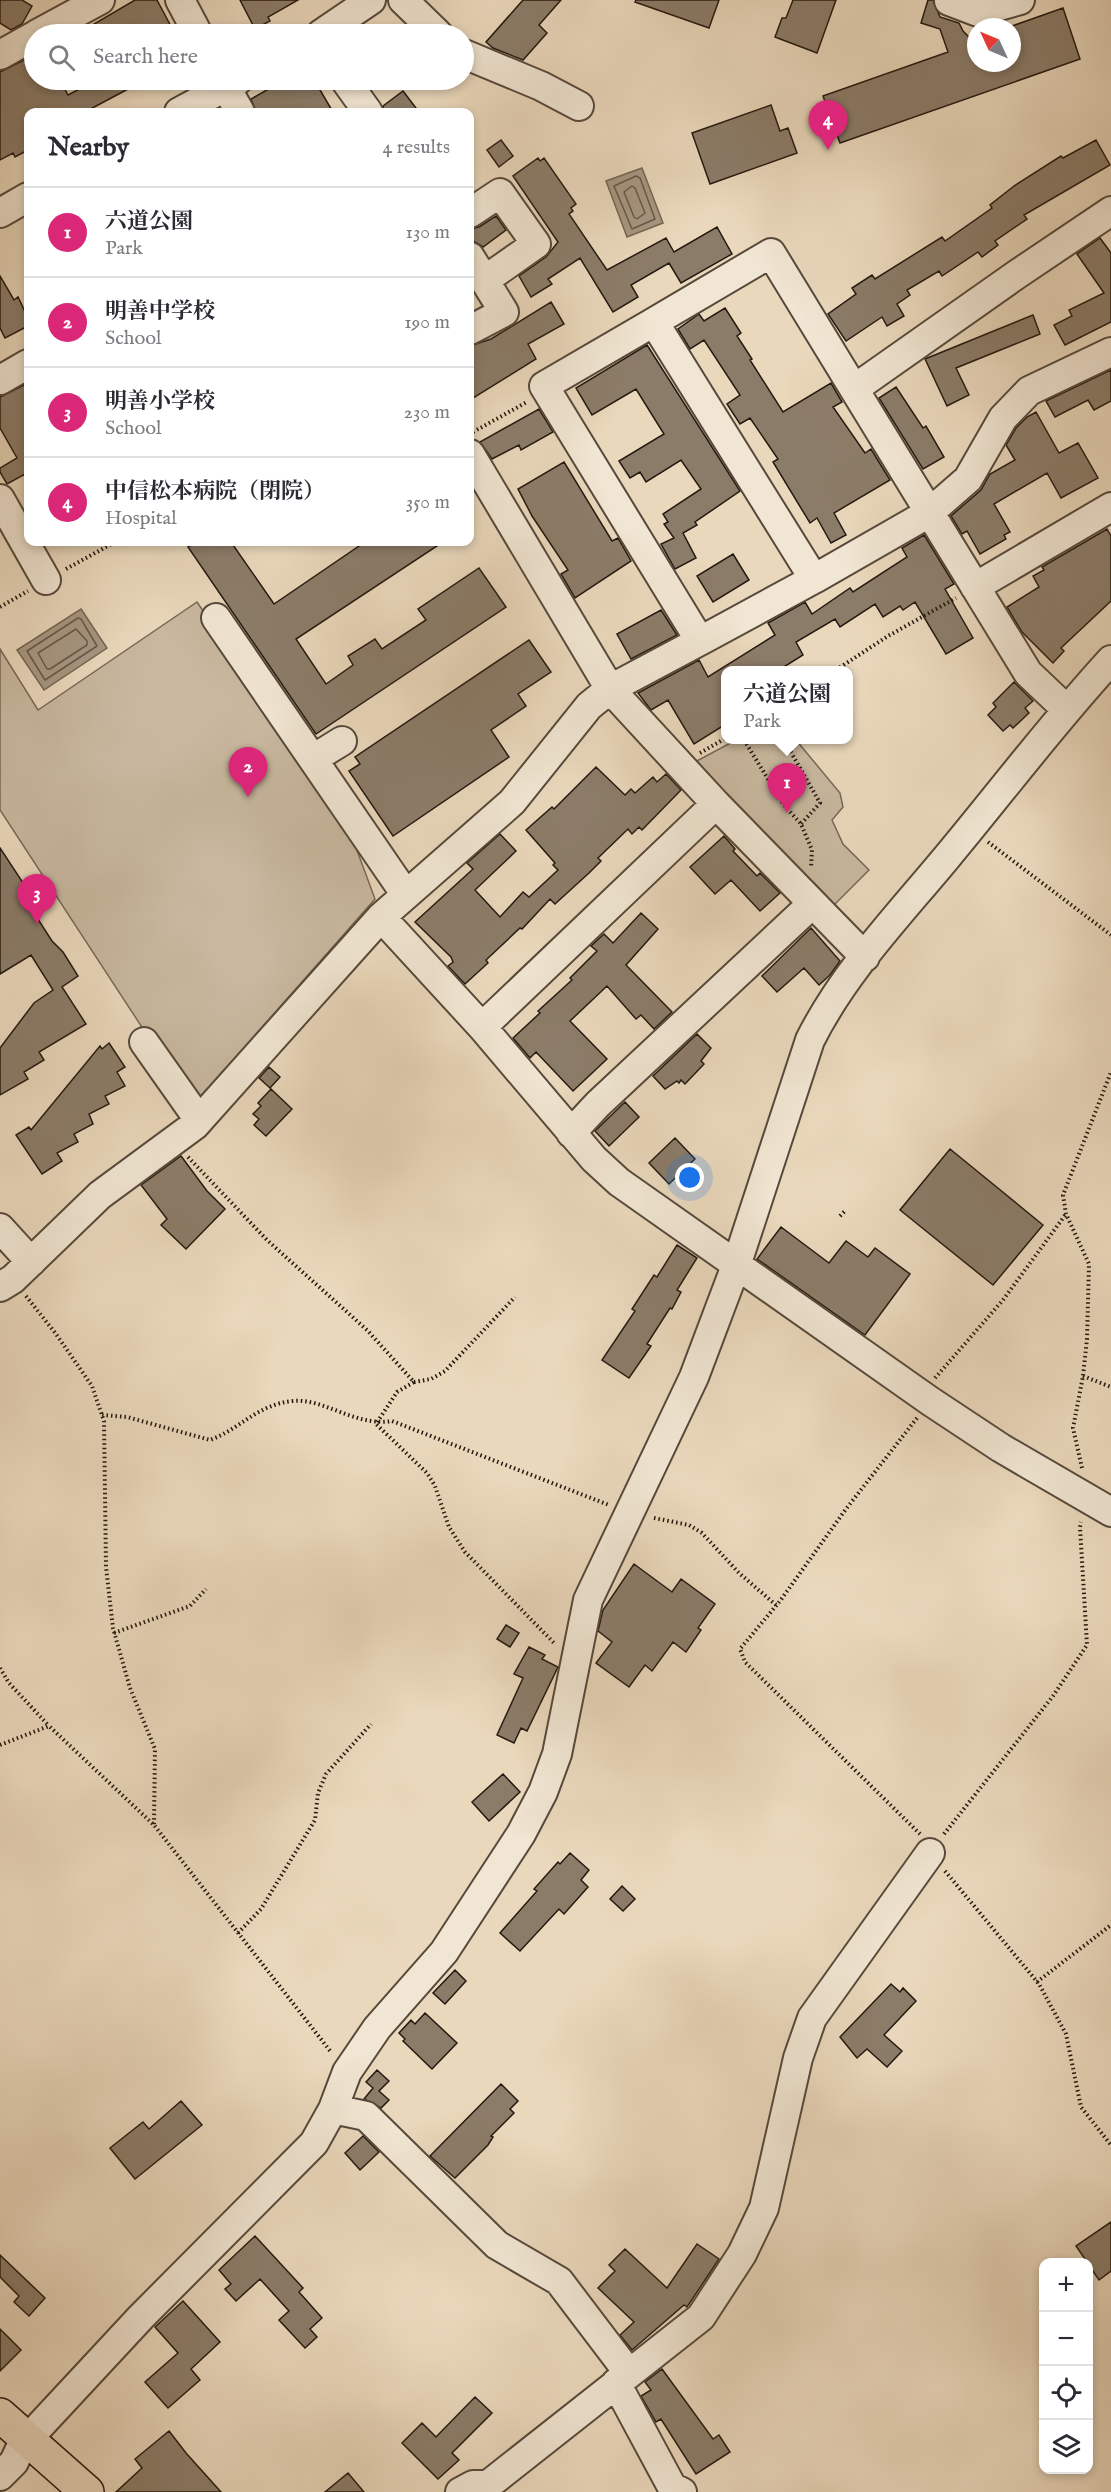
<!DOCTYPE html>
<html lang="en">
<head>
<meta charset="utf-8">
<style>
	body { margin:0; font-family:"IM FELL English","Noto Serif JP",serif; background:#f7f7f7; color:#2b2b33 }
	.controls { position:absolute; right:18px; bottom:18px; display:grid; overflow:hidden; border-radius:12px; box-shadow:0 3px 9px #0003 }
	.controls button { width:54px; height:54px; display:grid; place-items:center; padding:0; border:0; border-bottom:2px solid #e1e1e2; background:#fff; color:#2b2b33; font:30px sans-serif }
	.compass { position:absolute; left:967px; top:18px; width:54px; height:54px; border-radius:50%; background:#fff; box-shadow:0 3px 9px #0003; rotate:314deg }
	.you { position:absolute; left:690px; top:1178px; width:21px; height:21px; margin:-15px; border:4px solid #fff; border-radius:50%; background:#1a73e8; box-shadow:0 0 0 9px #1a73e833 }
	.badge { display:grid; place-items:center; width:39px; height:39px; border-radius:50%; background:#db2777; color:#fff; font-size:20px; font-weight:700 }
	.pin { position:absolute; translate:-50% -50px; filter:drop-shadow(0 2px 3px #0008) }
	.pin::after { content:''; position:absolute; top:32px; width:21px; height:18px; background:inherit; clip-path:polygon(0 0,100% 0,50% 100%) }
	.popup { position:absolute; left:721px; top:666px; width:132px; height:78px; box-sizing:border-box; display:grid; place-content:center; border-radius:12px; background:#fff; filter:drop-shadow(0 2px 4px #0005); font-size:20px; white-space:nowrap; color:#7c7c81 }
	.popup b { font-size:22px; color:#2b2b33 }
	.popup::after { content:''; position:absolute; left:50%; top:100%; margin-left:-12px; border:12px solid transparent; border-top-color:#fff }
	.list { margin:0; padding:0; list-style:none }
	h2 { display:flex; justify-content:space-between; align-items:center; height:78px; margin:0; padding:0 24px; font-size:26px }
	h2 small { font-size:20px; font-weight:400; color:#7c7c81 }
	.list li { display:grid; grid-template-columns:39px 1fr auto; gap:18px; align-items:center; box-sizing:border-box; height:90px; padding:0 24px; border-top:2px solid #e1e1e2 }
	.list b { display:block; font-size:22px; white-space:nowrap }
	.list p { margin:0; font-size:20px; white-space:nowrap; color:#7c7c81 }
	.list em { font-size:20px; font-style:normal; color:#7c7c81 }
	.icon { flex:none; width:33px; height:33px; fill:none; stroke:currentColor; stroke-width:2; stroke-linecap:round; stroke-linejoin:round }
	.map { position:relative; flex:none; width:1111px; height:2492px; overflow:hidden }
	.search { position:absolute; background:#fff; box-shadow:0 3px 9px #0003; left:24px; top:24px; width:450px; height:66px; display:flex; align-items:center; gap:15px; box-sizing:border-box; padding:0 21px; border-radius:33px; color:#7c7c81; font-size:22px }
	.panel { position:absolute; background:#fff; box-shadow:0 3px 9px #0003; left:24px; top:108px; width:450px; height:438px; border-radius:12px }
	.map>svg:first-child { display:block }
	.green { fill:#c8b89f; stroke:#766858; stroke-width:1.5 }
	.water { fill:#a79782; stroke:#736554; stroke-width:1.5 }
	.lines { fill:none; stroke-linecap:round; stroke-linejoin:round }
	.shore { stroke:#665849; stroke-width:1.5 }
	.building { fill:#8b7c69; stroke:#241910; stroke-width:1.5 }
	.minor-casing { stroke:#56493b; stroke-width:32 }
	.major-casing { stroke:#241910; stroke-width:36 }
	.path { stroke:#241910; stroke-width:4; stroke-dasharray:1.5 3; stroke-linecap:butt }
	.minor { stroke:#f1e6d3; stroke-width:28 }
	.major { stroke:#ead8bc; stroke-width:33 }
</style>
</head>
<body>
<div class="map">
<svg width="1111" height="2492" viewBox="0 0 1111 2492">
	<rect width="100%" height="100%" fill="#ead8bc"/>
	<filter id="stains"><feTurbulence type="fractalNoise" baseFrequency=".00333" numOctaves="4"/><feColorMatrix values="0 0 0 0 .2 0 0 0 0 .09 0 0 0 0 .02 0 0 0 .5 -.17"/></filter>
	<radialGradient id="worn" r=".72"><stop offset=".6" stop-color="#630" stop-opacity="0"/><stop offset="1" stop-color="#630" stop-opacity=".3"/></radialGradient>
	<path class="green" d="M197 602 348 826 375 899 198 1100 149 1038 0 810V649L38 710Z
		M736 740H796L840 793 843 807 832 820 843 844 869 870 830 909 693 763Z"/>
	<path class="water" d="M642 168 663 223 627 237 606 181Z
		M81 609 107 648 44 690 17 650Z"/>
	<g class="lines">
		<path class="shore" d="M636 176 640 178 655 219 632 229 614 186Z
			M632 186 635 188 645 213 637 219 634 217 624 192Z
			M78 618 81 619 97 646 45 680 27 651Z
			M76 629 87 641V645L50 669H47L38 653Z"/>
	</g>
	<path class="building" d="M0 0H22L32 6 22 24 11 30 0 23Z
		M135 0H157L175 34H77Z
		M240 0H298L268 17 270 21 255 29Z
		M523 0H561L539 25 547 33 523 60 493 48 486 42Z
		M636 0H719L709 28 635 2Z
		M793 0H836L817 53 775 37 782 18H786Z
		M928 0H933L940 17 959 23 963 31 976 44V63H1012V26L1063 8 1080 59 840 143 823 96 948 52 940 29 921 23Z
		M34 55V80H60L68 95 97 80H145L85 112H28V150L15 157 13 153 0 160V72Z
		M284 80H329V84L320 90 333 112H256L251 99Z
		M403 91 419 112H384L383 106Z
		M771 105 780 131 788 128 797 153 710 184 692 133Z
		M501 140 513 156 499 167 487 150Z
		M1096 140 1110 165 1024 215 1027 219 995 241 998 245 982 257 978 252 942 276 939 271 907 290 910 295 897 304 904 316 887 326 882 317 846 341 828 314 856 294 852 288 872 275 875 279 942 237 945 241 992 208 990 205 1014 186 1061 156 1063 158Z
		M538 158 540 161 544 158 576 204 571 208 573 211 569 214 607 270 666 238 674 252 717 227 732 254 681 283 669 263 631 285 638 297 613 312 580 258 548 279 552 284 531 297 519 276 546 257 558 242 513 176Z
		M496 216 506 230 483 247 473 241 470 237V229L479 227Z
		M1100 238 1111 253V322L1065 345 1054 325 1072 316 1069 310 1104 293 1077 254Z
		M0 276 14 300 18 297 28 318V326L5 338 0 328Z
		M551 302 564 324 528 344 536 359 470 400V346L491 339Z
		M725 308 741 333 737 336 752 359 750 360 783 412 831 383 842 402 833 407 865 453 871 449 890 480 834 513 846 535 831 543 817 518 810 523 773 462 778 459 750 418 740 424 727 404 740 395 704 340 690 349 678 329 699 314 704 321Z
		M1033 315 1040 334 956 368 969 395 947 406 925 359Z
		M647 345 740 491 695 522 697 525 683 533 696 558 675 569 661 544 674 538 664 524 668 522 663 514 701 489 681 460 646 482 640 472 630 478 619 461 664 434 636 389 592 415 576 388Z
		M1111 370V401L1094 410 1088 400 1055 417 1046 401Z
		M28 383V480L25 474 7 484 0 472V468L17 458 0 428V397Z
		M896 387 923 428 926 426 944 457 923 469 879 398Z
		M539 409 553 432 521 450 519 445 492 459 480 442Z
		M1036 412 1059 453 1078 443 1098 478 1061 498 1047 473 994 504 1010 532 1004 535 1006 539 980 554 967 531 962 534 951 516 981 490 990 474 1015 460 1006 445 1016 428 1027 417Z
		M564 462 612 541 618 538 631 561 575 598 561 574 568 570 532 516 518 489Z
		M1107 529 1111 536V601L1061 648 1064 651 1053 663 1022 632 1007 607 1039 587 1033 576 1044 570 1042 567Z
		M924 535 954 584 945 589 973 638 946 654 915 602 903 610 900 606 883 617 875 604 840 627 835 619 796 642 803 655 779 670H726V724L694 744 668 700 651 710 638 693 699 660 708 677 775 635 768 623 805 602 812 614 850 588 853 592 907 557 902 548Z
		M196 542H231L274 604 365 542H443L296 639 326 684 353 665 348 656 375 639 382 649 426 620 418 609 479 568 506 607 316 734 188 547Z
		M733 554 749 580 713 602 697 576Z
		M661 610 677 635 631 659 617 634Z
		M529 640 551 672 518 694 526 706 491 730 509 757 393 836 349 771 360 764 355 757Z
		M1014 682 1033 701 1025 708 1029 713 1013 728 1010 725 1003 731 988 715 996 707 993 703Z
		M596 767 625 795 631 789 635 793 653 777 657 782 666 774 681 790 642 830 639 827 632 834 628 829 598 858 601 861 589 873 555 904 550 899 522 929 520 928 486 960 488 963 465 984 448 966 453 962 451 957 415 922 473 869 467 863 500 834 516 851 475 890 500 917 523 892 529 897 558 870 553 865 555 863 526 830 552 807 554 809Z
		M724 836 735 849 733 851 757 876 760 873 780 893 760 911 731 880 715 894 690 867Z
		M0 848 29 892 23 896 52 941 63 952 78 976 62 987 86 1024 39 1052 44 1060 24 1072 28 1079 0 1095V1048L34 1003 53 990 31 955 0 974Z
		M641 913 658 929 626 965 672 1012 654 1029 641 1015 636 1019 607 986 570 1021 607 1059 573 1091 536 1052 530 1058 513 1038 540 1013 538 1011 572 980 570 978 597 951 591 946 604 934 613 943Z
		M811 928 840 961 830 975 819 985 804 968 777 992 762 976Z
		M697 1034 711 1048 701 1061 704 1064 685 1084 681 1080 679 1083 677 1081 665 1089 653 1076Z
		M109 1043 125 1067 117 1072 125 1086 105 1096 109 1104 89 1114 93 1124 74 1134 78 1142 57 1153 62 1161 42 1174 16 1135 29 1127 31 1130 100 1046 102 1049Z
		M269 1067 280 1077 270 1088 259 1078Z
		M271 1089 292 1109 266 1136 254 1125 259 1119 253 1114 261 1106 258 1103Z
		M625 1102 639 1117 609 1146 595 1131Z
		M675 1138 695 1159 669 1184 649 1163Z
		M950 1149 1043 1225 993 1285 900 1210Z
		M181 1156 207 1191 225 1209 186 1249 161 1225 167 1219 141 1185Z
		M781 1227 829 1263 846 1241 868 1257 875 1248 910 1274 865 1335 757 1259Z
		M677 1245 697 1258 677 1290 681 1292 672 1309 670 1308 647 1344 651 1346 629 1378 602 1360 635 1311 632 1309 654 1275 657 1277Z
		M634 1564 672 1592 681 1579 715 1604 698 1628 701 1630 686 1652 673 1642 652 1671 645 1665 629 1687 596 1663 612 1642 598 1631 603 1610Z
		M506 1625 519 1633 510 1647 497 1639Z
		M529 1647 545 1655 542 1659 558 1667 527 1731 521 1728 514 1743 497 1735 523 1678 514 1674Z
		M503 1774 520 1792 489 1821 472 1802Z
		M570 1853 589 1870 581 1880 588 1887 564 1914 559 1909 520 1951 500 1933 537 1891 534 1889 558 1862 560 1864Z
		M622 1886 635 1899 623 1911 610 1899Z
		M455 1970 466 1981 445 2004 433 1993Z
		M891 1984 900 1992 903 1988 916 2001 884 2035 902 2051 887 2067 867 2049 857 2058 840 2037Z
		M425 2013 457 2043 432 2069 403 2041 405 2039 399 2033 411 2020 415 2024Z
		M377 2070 389 2081 379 2091 389 2100 381 2108 364 2099 373 2088 366 2082Z
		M501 2084 518 2101 510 2109 514 2113 491 2136 493 2137 488 2145 455 2178 430 2156Z
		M181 2101 202 2125 135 2179 110 2148 143 2122 149 2129Z
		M363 2136 379 2152 360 2170 345 2153Z
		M1111 2222V2271L1099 2280 1076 2246Z
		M255 2236 303 2288 299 2292 322 2318 310 2329 317 2337 305 2348 279 2320 289 2311 260 2279 236 2301 225 2289 231 2284 219 2270Z
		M697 2244 719 2259 687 2307 684 2305 632 2350 620 2335 634 2322 598 2288 615 2271 609 2265 625 2249 667 2288Z
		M0 2255 45 2298 29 2316 14 2302 19 2296 0 2277Z
		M183 2301 220 2342 191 2369 200 2380 168 2408 145 2382 178 2353 155 2327Z
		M0 2329 21 2350 0 2371Z
		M662 2369 713 2439 719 2435 730 2452 696 2474 661 2419 656 2422 641 2396 651 2390 645 2382Z
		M475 2397 492 2413 452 2453 459 2460 438 2479 402 2443 422 2423 436 2437Z
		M169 2431 186 2453 221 2492H116L142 2468 135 2459Z
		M348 2473 364 2492H325Z"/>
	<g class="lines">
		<defs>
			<path id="minor" d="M180 0 198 34
				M403 0 438 34
				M949 1 978 12 1020 0
				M37 34 100 0
				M321 34 371 0
				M464 54 541 86 579 106
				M0 55 34 36
				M222 80 240 112
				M345 80 368 112
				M179 112 238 80
				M0 213 28 197
				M470 213 500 193 536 244 485 280
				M470 257 504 312 470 330
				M654 322 544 386 700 641 814 579 654 322 771 253 854 389
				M0 380 28 364
				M470 454 610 689 716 804 865 957
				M0 499 46 580
				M814 579 929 513 968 479 1003 418 1029 391 1111 352
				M975 587 1111 507
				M216 618 406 895
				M1066 709 1028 673 854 389 1016 275 1111 211
				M313 759 342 741
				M381 917 482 1027 594 1159 619 1182 930 1401 1001 1448 1111 1512
				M482 1027 716 804
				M144 1042 199 1120
				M571 1133 598 1104 812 904
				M0 1228 31 1262
				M0 1287 13 1279 100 1195 195 1125 381 917 512 802 589 706 610 689 700 641
				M333 2109 366 2116 497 2245 559 2281 628 2372
				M616 2383 672 2487 682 2492
				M0 2476 14 2462 20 2449 36 2430 141 2317 314 2143 333 2109 347 2072 377 2028 444 1952 521 1834 543 1792 557 1754 588 1600 694 1377 737 1263 810 1040C844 972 899 915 947 857 1002 791 1053 723 1111 660
				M460 2492 473 2485H488L701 2317 742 2254 764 2208 798 2058 812 2018 930 1853"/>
			<path id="major" d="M0 2415 87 2492"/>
		</defs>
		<use href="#minor" class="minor-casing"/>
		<use href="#major" class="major-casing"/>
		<path class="path" d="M473 432 527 402
			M66 569 115 542
			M0 607 28 591
			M836 670 888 636 956 598
			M744 740 784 805 801 824 812 850 811 868
			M784 740 820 803 801 824
			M700 753 726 738
			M988 842 1111 935
			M188 1157 267 1240 367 1330 414 1382 397 1392 376 1424 427 1473 435 1486 449 1527 465 1552 555 1644
			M840 1216 845 1211
			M26 1296 56 1334 92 1386 104 1421 106 1567 113 1628 130 1688 155 1749 154 1825
			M1083 1376 1111 1387
			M935 1378 1003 1300 1066 1214
			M414 1382 431 1379 445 1371 515 1297
			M102 1415 127 1417 210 1440C240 1429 258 1404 293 1401 324 1398 356 1427 392 1421L609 1505
			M917 1418 846 1509 780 1601 740 1649 745 1662 920 1834
			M1082 1468 1073 1428 1083 1376 1087 1339 1089 1264 1066 1214 1063 1195 1111 1072
			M654 1518 689 1525 702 1533 739 1573 776 1605
			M114 1633 190 1606 206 1589
			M0 1668 9 1683 49 1726
			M0 1745 49 1726 154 1825 331 2052
			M944 1834 1053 1696 1087 1645 1080 1527 1081 1522
			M945 1871 1039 1984 1066 2034 1081 2107 1111 2145
			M238 1933 261 1909 315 1820 318 1793 326 1774 371 1724
			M1037 1982 1111 1925"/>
		<use href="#minor" class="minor"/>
		<use href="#major" class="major"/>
	</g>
	<rect width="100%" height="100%" filter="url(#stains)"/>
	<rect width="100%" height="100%" fill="url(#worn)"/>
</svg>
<div class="controls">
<button>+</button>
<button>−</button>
<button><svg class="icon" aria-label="locate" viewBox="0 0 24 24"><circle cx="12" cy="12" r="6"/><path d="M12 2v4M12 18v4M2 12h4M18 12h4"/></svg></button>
<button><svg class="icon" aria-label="layers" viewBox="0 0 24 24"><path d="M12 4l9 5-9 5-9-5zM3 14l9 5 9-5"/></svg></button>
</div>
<svg class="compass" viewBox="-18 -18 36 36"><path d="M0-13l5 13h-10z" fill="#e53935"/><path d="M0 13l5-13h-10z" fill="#7c7c81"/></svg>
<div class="you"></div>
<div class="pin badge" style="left:787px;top:813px">1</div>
<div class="popup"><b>六道公園</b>Park</div>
<div class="pin badge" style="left:248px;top:797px">2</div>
<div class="pin badge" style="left:37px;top:924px">3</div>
<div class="pin badge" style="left:828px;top:150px">4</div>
<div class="search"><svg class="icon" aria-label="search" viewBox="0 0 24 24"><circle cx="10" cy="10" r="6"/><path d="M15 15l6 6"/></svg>Search here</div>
<section class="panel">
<h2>Nearby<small>4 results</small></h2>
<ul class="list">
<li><span class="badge">1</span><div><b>六道公園</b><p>Park</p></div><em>130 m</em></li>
<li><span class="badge">2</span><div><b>明善中学校</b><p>School</p></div><em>190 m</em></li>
<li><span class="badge">3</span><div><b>明善小学校</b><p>School</p></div><em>230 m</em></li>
<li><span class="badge">4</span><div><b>中信松本病院（閉院）</b><p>Hospital</p></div><em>350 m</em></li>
</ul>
</section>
</div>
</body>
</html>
